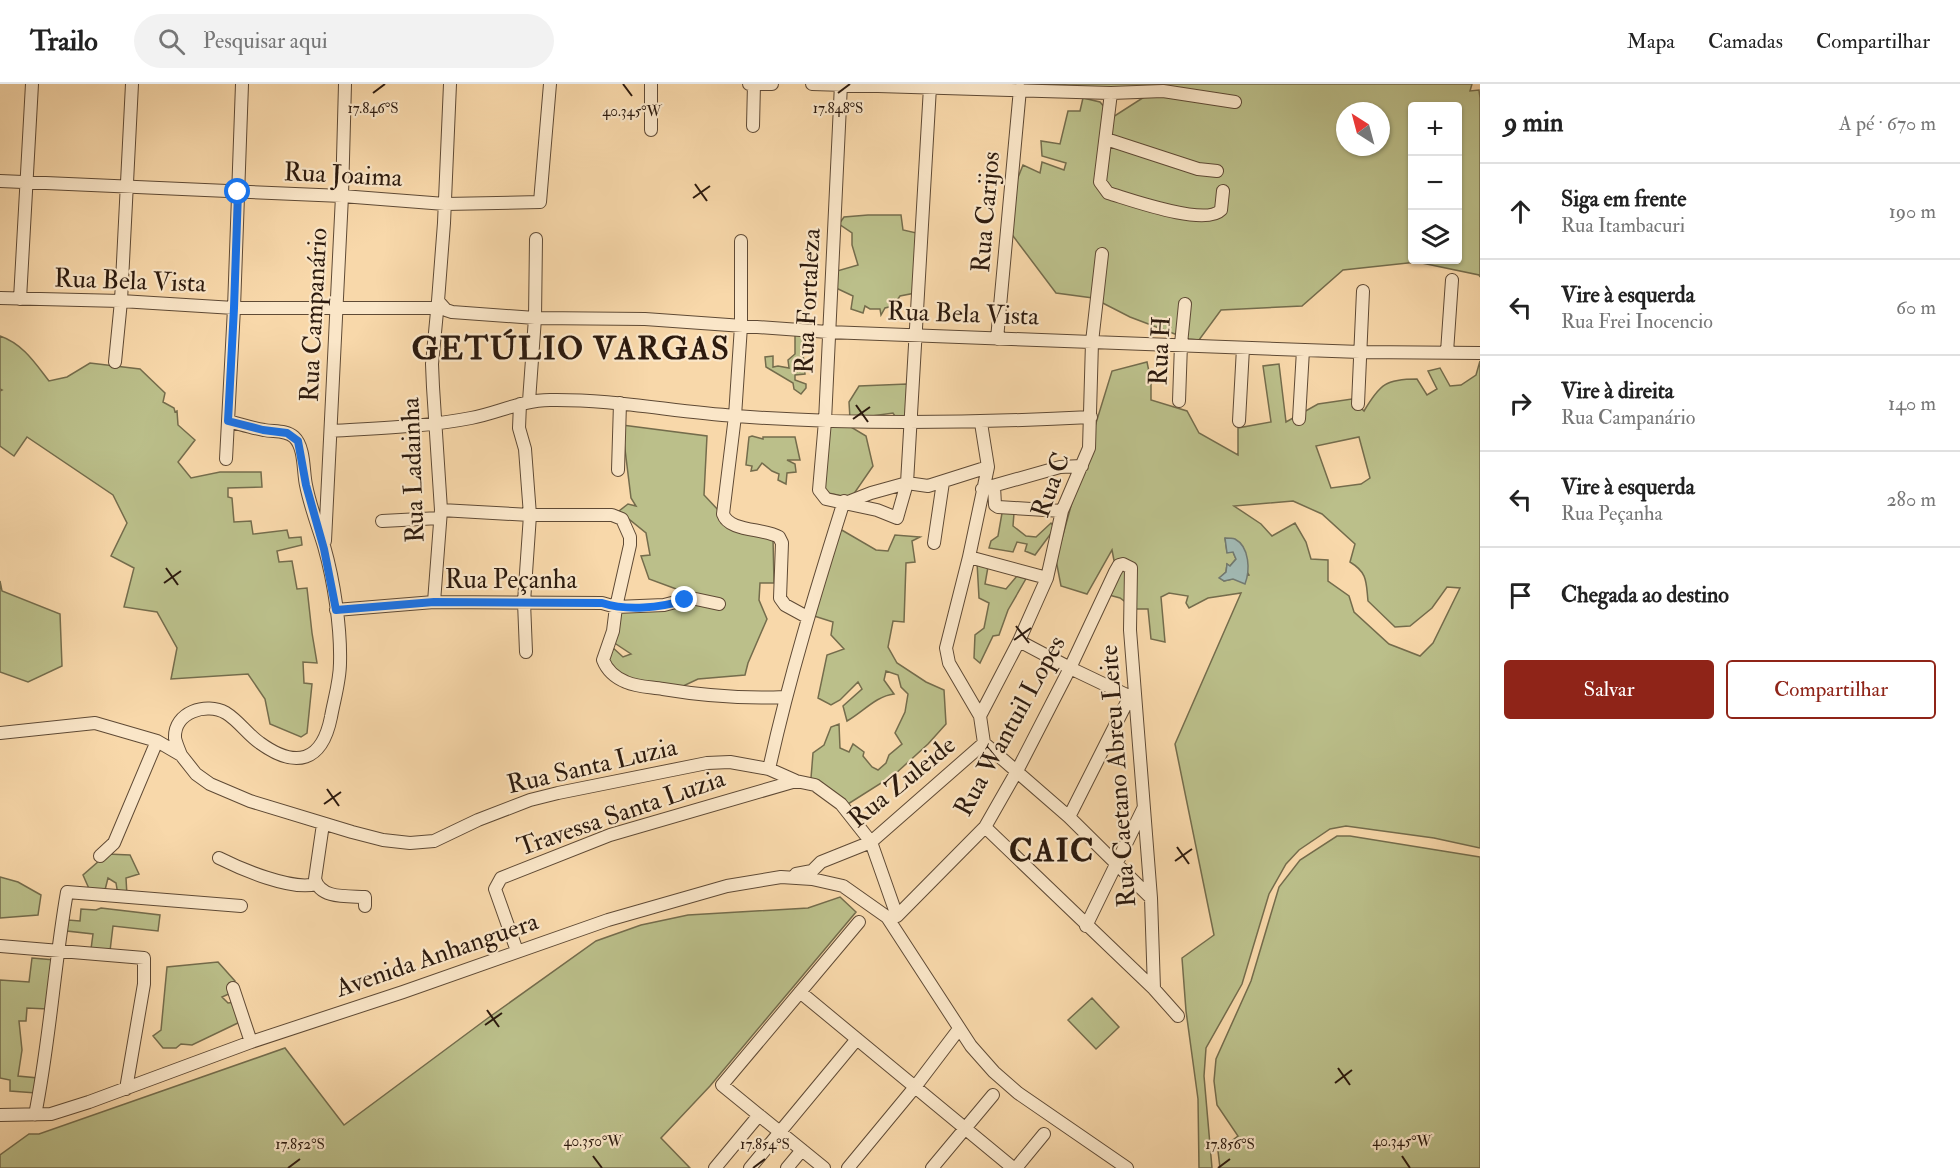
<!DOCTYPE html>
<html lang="pt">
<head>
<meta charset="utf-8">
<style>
	body { margin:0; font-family:"IM FELL Double Pica",serif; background:#f2f2f2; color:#222 }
	.controls { position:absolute; right:18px; top:18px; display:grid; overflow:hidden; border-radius:6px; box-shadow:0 2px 4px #0004 }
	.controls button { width:54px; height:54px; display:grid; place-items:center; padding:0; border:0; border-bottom:2px solid #e0e0e0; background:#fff; color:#222; font:30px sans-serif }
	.compass { position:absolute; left:1336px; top:18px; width:54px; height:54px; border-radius:50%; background:#fff; box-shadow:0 2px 4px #0004; rotate:324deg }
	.stop { position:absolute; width:18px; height:18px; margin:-14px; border:4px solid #1a73e8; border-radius:50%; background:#fff }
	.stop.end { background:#1a73e8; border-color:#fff; box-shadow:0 2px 6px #0008 }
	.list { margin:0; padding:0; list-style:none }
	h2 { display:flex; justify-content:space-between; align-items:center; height:78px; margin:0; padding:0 24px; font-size:26px }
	h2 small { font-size:20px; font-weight:400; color:#767676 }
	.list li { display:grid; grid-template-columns:39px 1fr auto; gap:18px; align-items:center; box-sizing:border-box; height:96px; padding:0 24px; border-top:2px solid #e0e0e0 }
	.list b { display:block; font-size:22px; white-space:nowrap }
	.list p { margin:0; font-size:20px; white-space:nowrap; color:#767676 }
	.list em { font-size:20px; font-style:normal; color:#767676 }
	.actions { display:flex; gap:12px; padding:18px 24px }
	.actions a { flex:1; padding:14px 0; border:2px solid #8f2418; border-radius:6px; text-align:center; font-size:21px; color:#8f2418 }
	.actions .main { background:#8f2418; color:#fff }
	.icon { flex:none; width:33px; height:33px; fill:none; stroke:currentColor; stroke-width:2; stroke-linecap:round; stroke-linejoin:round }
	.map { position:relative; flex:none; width:1480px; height:1084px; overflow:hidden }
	header { display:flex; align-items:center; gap:36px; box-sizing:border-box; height:84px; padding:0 30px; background:#fff; border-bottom:2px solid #e0e0e0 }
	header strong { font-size:28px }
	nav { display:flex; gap:33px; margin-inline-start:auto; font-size:21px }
	.search { width:420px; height:54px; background:#f2f2f2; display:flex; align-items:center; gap:15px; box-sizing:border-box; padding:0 21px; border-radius:33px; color:#767676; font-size:22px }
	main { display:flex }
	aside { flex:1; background:#fff }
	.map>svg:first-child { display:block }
	.green { fill:#bbbf8a; stroke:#746c4c; stroke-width:1.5; fill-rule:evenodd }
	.water { fill:#a1b8b2; stroke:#727970; stroke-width:1.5 }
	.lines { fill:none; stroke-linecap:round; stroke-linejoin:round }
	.minor-casing { stroke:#5f4a35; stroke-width:14 }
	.minor { stroke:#fae6c8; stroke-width:12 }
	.route { stroke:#1a73e8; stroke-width:8 }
	.ticks { fill:none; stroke:#2c1a0e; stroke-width:2 }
	.labels { text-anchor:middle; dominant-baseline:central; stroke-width:4.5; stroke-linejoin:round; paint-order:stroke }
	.street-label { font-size:26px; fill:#2c1a0e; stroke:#fae6c8 }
	.district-label { font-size:32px; font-weight:bold; letter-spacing:1.5px; fill:#2c1a0e; stroke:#fae6c8 }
	.ticks-label { font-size:15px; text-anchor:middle; fill:#2c1a0e; stroke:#fae6c8; stroke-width:4.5; stroke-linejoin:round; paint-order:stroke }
</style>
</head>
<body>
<header>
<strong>Trailo</strong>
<div class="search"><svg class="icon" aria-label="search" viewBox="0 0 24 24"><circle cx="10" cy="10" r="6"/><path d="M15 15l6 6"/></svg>Pesquisar aqui</div>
<nav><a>Mapa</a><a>Camadas</a><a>Compartilhar</a></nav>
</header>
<main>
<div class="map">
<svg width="1480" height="1084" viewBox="0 0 1480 1084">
	<rect width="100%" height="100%" fill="#f8d8aa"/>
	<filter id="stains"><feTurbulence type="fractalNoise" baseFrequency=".00333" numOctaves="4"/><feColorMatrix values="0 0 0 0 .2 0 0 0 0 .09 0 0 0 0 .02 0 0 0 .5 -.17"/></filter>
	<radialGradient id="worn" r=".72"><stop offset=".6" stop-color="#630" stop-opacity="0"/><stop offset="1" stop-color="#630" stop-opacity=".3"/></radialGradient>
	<path class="green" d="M1045 0H1472L1470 7 1479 6 1480 14V193L1479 191 1417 178 1343 186 1302 222 1221 226 1199 256 1188 255 1130 233 1093 214 1056 209 1007 144 1013 106 1023 81 1040 89 1042 78 1064 86 1066 79 1042 72 1041 57 1060 60 1068 27H1080L1083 14 1100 18 1113 33 1152 8ZM1412 22H1458V176H1412ZM1345 27H1381V63H1345Z
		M868 131H901L903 146 921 150 915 209 900 212 893 222 885 224 881 231 880 225H870L865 222 863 229 851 225 853 212 836 204 837 187 858 181 852 161V149L839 140 844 133Z
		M805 250 803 269 805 290 795 291V296L806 300V304L801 310 794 305 793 299 766 283 765 273 773 272V283L778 282 789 284 788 276 795 270V251Z
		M0 252C23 260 35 279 49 297L67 293 90 279 140 285 165 309 163 318 174 324 175 328 177 327 178 341 195 356 178 378 191 394 220 388H261L262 403 228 404V413L232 414 234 438 251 437 253 450 287 446 289 454 301 453 302 461 277 467 279 478 292 477 297 505 307 504 312 549 317 579 303 578 304 599 312 600 307 649 301 653 270 640 265 615 248 590 171 595 177 564 157 528 124 523 134 484 111 472 127 439 113 411 27 353 14 372 0 362V307L2 306 0 305Z
		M1480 277V764L1434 754 1346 742 1330 745 1299 766 1286 780 1269 810 1242 900 1206 964 1204 992 1212 1084H1199L1198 1015 1186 927 1182 874 1214 851 1175 660 1241 509 1208 514 1189 524 1186 519 1188 512 1169 509 1161 513 1165 558 1151 555 1148 525H1135L1120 514 1109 511 1117 492 1112 466 1087 510 1061 502 1056 476 1076 404 1112 287 1147 278 1151 297V316L1187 327 1199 349 1238 371V344L1271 338 1263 282 1279 280 1286 338 1318 320 1352 315 1364 327C1380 300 1386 295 1417 295L1427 311 1437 305 1428 287 1440 284 1450 302 1461 301 1476 291ZM1359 353 1370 394 1361 400 1331 404 1316 362ZM1293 417 1322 430 1355 460 1350 478C1368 489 1366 498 1368 517L1395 543 1410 542 1432 524 1447 503 1460 504 1433 559 1420 572 1389 560 1354 528 1349 512 1328 497V476L1311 475 1306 458 1295 439 1272 452 1261 440 1234 422ZM1225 454 1249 491 1224 497 1220 494 1226 488 1227 480 1230 482 1236 475 1233 468H1227Z
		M907 300 911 334 897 335 893 329 850 335 849 318 859 302Z
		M829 340H846L866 352 873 382 851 414 824 408Z
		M622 341 707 352 704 411 720 428 721 439 773 454 774 499H760L759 516 767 535 748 579 745 591 698 595 679 604 630 595 612 584 607 575 611 562 623 573 631 570 613 558 619 525 676 515 679 506 649 495 641 472 650 471 646 449 619 427 628 420 636 422 631 414Z
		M752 352 763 355V353H795L800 376H787L795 380 796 388 787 389 786 400 778 396 779 390 772 387 762 379 757 386 751 387 752 382 746 381 749 353Z
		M1002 429H1014L1013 442 1026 452 1036 453 1051 439 1055 444 1035 471 1025 467 1027 460 1017 458 1013 468 989 464 991 457 998 452Z
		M840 445 876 466 888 467 895 451 920 453 912 457 915 478 906 479 904 538 893 537 888 563 897 579 926 598 944 606 946 640 928 660 894 691 848 720 811 694 813 669 824 661 831 643 839 640 840 664 849 668 853 660 864 668 863 672 872 683 878 686 886 679 889 671 902 660 895 649 905 628 908 610 901 603 898 591 886 587 884 596 894 610C876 612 863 628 847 637L843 622 862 605 858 598 840 616 831 621 818 614 827 571 844 565 831 551 833 538 811 531Z
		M977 478 988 483 985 500 1006 505 1017 492 1027 493 1008 526 999 551 993 552 980 579 974 574 975 551 984 544 989 519 979 514Z
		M0 497 2 507 60 530 62 582 28 598 0 588Z
		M1337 752H1350L1480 773V1084H1220L1218 1067 1238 1052 1217 1021 1214 997 1216 975 1251 897 1279 803 1300 776Z
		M107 770 130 771 139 790 126 794 127 812 118 811 116 799 108 794 105 806 90 807 83 791Z
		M0 793 18 798 41 811 38 831 0 834Z
		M840 813 856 828 710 1002 661 1054 690 1084H0V1071L29 1050H39L285 964 344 1041 488 934 596 857 641 841 688 831 808 824Z
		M101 824 160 831 158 847 113 842 110 867 91 865 93 850 67 847 68 836 80 837 81 825 96 826Z
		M32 874 55 876 48 925 27 924 26 937H19L22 966 18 992 38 994 36 1009 10 1007V996L0 994V896L29 898Z
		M218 878 235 897 231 909 222 913 228 919 236 918 242 937 192 961 181 960 176 964H163L153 952 161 946 167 883Z
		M1092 914 1119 943 1096 965 1068 936Z"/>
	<path class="water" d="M1225 454C1228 454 1232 454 1235 455 1250 463 1250 487 1245 500L1233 495 1224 497 1219 494 1226 488 1227 480 1230 482 1236 475 1233 468 1227 469Z"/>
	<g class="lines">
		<defs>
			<path id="minor" d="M450 0 444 139 438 217 446 226 452 228 535 234 645 235 828 248 1092 258 1360 268 1480 269
				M749 0H772
				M812 0 1111 9 1163 7 1235 18
				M841 0 825 337 819 406 826 415 877 426 897 434 907 399 930 3
				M1111 9 1100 98 1108 109C1129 115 1205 143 1221 126L1223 107
				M753 42 754 0
				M651 46V0
				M1106 55 1198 85 1217 87
				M0 97 342 112 445 120 540 118 550 0
				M741 157V242L735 332 723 430C729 448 764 444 779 453L782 459 780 514 785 521 807 533
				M0 214 121 217 234 224H438
				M20 215 32 0
				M997 255 1020 5
				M1447 268 1452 196
				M115 278 121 217 132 0
				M529 317 535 234 536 155
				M1179 317 1181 260 1185 220
				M520 320 519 344 525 365 530 431 524 518 526 568
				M1358 320 1363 207
				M1299 335 1303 266
				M1239 337 1243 264
				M981 339 988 383 969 473 946 564 949 579 980 632 984 659
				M331 347C378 344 425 343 471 334 498 329 522 316 550 316 613 315 674 328 736 332 854 341 973 339 1091 333
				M226 375 234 224 242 0
				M618 386 620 319
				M994 402 995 421 998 423 1062 427
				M982 405 1060 383 1082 382
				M848 418 871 409 907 399 928 402 988 383
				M441 426 530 431H612L622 435 630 453V461L616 523 613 547 603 576C607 586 616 594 626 598 637 603 651 603 663 605 705 612 742 615 785 613
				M382 437 440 434
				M325 457 342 112 345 0
				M934 459 943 398
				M969 473 1047 494
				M434 518 441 426 433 303 432 280 438 217
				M336 526 434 518 602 519 616 523 664 521 691 514 719 520
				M1019 557 1070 584 1135 615
				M980 632 1019 557 1047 494 1062 427 1089 364 1092 258 1102 170
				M0 649 95 639 157 657 181 671 196 690 210 700 250 717 352 748 383 756 410 759 434 757 478 736 530 716 558 709 707 679 730 678 769 685 796 697 815 701 841 720 871 758 897 832
				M984 659 1069 733 1151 814
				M181 671C179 666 176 659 175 654 174 628 206 618 226 629 239 637 248 651 260 659 296 685 322 678 331 633 334 616 340 597 340 579 341 544 334 497 324 462 318 442 310 422 306 401 303 388 305 363 294 353 286 346 274 348 264 346 252 344 240 340 228 337
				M769 685C789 594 816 506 844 417
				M1069 733 1130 612
				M323 740 315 795C320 815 347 812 365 813V822
				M985 743 1154 905 1178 932
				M100 772 114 759 157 657
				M219 774C241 785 292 807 316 800
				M796 790 812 787 821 778 871 758 984 659
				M891 833 897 832 985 743 1017 687 1070 584 1115 488 1119 481 1123 480 1131 484 1130 546 1151 814 1154 905
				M1086 842 1143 725
				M0 862 144 874V900L126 1005
				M517 867 495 805 501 794 610 751 796 697
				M233 904 251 958
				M800 908 1013 1084
				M0 1031 51 1030 89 1018 251 958 403 908 608 836 727 802 781 793 812 795 843 802 887 833 971 962 994 988 1018 1009 1127 1084
				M35 1031C50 957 54 882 67 808L241 822
				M715 1084 759 1031
				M750 1084 857 955
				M787 1084 802 1066
				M824 1084 722 1001 859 838
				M848 1084 915 1003 959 945
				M932 1084 993 1011
				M1016 1084 1044 1050"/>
		</defs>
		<use href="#minor" class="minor-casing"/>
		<use href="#minor" class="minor"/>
	</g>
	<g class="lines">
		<path class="route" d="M238 108 234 224 228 337 263 346 287 349 298 357 306 401 324 465 336 526 434 518 602 519C627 527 660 524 685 516"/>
	</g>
	<path class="ticks" d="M623 0 632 12M373 9 385 0M838 9 850 0M695 100 707 117M693 114 710 102M856 321 868 338M853 335 870 323M166 484 178 501M164 499 181 487M1016 542 1029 559M1014 556 1031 544M327 705 339 722M324 720 341 708M1177 763 1189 780M1175 777 1192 765M487 926 499 943M485 941 502 929M1338 984 1350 1001M1335 999 1352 986M593 1072 602 1084M1402 1072 1410 1084M288 1084 300 1075M753 1084 765 1075M1218 1084 1230 1075"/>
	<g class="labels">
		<g class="street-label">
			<text transform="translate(343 91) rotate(3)">Rua Joaima</text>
			<text transform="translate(986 128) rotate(-85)">Rua Carijos</text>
			<text transform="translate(130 197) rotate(2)">Rua Bela Vista</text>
			<text transform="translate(808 217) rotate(-87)">Rua Fortaleza</text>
			<text transform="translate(963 230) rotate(2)">Rua Bela Vista</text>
			<text transform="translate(314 231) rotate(-87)">Rua Campanário</text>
			<text transform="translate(1160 267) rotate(-87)">Rua H</text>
			<text transform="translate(413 386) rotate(-92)">Rua Ladainha</text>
			<text transform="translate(1051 401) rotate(-70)">Rua C</text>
			<text x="511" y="496">Rua Peçanha</text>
			<text transform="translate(1010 642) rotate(-61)">Rua Wantuil Lopes</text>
			<text transform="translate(592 682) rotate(-13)">Rua Santa Luzia</text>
			<text transform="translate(1118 692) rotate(-94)">Rua Caetano Abreu Leite</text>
			<text transform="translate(902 698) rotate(-39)">Rua Zuleide</text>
			<text transform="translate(621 729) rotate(-19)">Travessa Santa Luzia</text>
			<text transform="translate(437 871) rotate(-19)">Avenida Anhanguera</text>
		</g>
		<g class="district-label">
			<text x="571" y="265">GETÚLIO VARGAS</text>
			<text x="1052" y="767">CAIC</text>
		</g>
	</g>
	<g class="ticks-label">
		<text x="373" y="29">17.846°S</text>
		<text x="838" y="29">17.848°S</text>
		<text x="632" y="32">40.345°W</text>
		<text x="593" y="1062">40.350°W</text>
		<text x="1402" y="1062">40.345°W</text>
		<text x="300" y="1065">17.852°S</text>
		<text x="765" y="1065">17.854°S</text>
		<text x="1230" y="1065">17.856°S</text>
	</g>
	<rect width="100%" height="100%" filter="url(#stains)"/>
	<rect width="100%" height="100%" fill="url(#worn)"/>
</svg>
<div class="controls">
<button>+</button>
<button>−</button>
<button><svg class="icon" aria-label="layers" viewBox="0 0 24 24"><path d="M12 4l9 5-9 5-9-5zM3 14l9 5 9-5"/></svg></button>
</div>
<svg class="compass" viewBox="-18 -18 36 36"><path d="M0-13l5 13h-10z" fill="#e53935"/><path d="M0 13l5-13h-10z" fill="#767676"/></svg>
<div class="stop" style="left:238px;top:108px"></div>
<div class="stop end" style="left:685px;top:516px"></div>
</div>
<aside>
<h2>9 min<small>A pé · 670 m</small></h2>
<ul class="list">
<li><svg class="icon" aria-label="ahead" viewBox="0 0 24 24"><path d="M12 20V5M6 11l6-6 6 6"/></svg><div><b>Siga em frente</b><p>Rua Itambacuri</p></div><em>190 m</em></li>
<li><svg class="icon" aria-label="left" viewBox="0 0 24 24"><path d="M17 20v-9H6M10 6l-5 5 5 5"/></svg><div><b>Vire à esquerda</b><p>Rua Frei Inocencio</p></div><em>60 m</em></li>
<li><svg class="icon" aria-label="right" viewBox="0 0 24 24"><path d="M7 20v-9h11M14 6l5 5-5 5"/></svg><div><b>Vire à direita</b><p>Rua Campanário</p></div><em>140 m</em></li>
<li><svg class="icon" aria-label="left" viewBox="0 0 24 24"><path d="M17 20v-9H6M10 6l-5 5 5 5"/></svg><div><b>Vire à esquerda</b><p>Rua Peçanha</p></div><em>280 m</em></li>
<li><svg class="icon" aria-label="arrive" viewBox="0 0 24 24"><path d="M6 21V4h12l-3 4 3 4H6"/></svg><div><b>Chegada ao destino</b></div></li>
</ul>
<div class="actions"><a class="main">Salvar</a><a>Compartilhar</a></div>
</aside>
</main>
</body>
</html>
